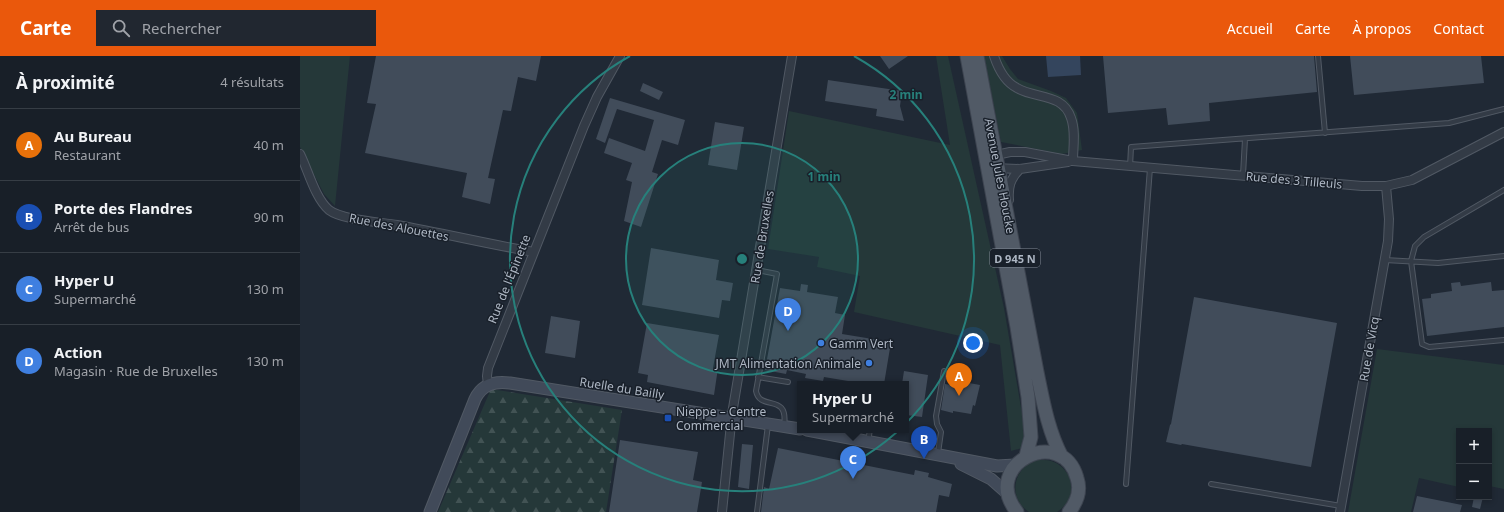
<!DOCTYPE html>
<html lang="fr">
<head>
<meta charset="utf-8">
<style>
	body { margin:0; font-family:"Noto Sans",sans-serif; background:#212730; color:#f1f3f6 }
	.controls { position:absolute; right:12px; bottom:12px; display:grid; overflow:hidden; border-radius:0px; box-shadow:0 2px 6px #0003 }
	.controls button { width:36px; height:36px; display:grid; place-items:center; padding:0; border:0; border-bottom:1px solid #363d45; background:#181f28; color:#f1f3f6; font:20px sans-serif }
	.you { position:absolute; left:673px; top:287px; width:14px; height:14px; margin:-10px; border:3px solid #fff; border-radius:50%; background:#1a73e8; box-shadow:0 0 0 6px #1a73e833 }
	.badge { display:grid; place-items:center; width:26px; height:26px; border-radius:50%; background:#ea580c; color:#fff; font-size:13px; font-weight:700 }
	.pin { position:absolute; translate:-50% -33px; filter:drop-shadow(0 1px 2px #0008) }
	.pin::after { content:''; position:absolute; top:21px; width:14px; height:12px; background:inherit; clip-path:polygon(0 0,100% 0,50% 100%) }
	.popup { position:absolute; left:497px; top:325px; width:112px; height:52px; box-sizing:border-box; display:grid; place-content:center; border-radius:0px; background:#181f28; filter:drop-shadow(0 1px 3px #0005); font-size:13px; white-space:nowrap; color:#9fa2a8 }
	.popup b { font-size:15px; color:#f1f3f6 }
	.popup::after { content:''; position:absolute; left:50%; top:100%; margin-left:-8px; border:8px solid transparent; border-top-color:#181f28 }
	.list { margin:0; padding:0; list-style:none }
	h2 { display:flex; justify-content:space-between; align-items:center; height:52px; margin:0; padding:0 16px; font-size:17px }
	h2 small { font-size:13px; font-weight:400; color:#9fa2a8 }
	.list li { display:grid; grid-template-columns:26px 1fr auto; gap:12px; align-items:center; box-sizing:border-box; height:72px; padding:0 16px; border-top:1px solid #363d45 }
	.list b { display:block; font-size:15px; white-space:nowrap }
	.list p { margin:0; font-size:13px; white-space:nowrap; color:#9fa2a8 }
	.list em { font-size:13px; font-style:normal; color:#9fa2a8 }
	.icon { flex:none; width:22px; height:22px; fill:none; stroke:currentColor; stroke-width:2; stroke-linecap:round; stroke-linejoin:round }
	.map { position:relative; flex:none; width:1204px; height:456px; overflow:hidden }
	header { display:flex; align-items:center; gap:24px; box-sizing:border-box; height:56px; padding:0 20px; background:#ea580c; color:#fff }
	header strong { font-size:19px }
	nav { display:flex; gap:22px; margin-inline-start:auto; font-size:14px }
	.search { width:280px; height:36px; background:#212730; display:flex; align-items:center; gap:10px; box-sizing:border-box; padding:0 14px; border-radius:0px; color:#9fa2a8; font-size:15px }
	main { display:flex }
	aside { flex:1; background:#181f28 }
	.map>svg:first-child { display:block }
	.grass { fill:#253839 }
	.forest { fill:url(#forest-firs) }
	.water { fill:#34455d }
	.building { fill:#414c5a }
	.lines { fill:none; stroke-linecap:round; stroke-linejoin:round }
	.lane-casing { stroke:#515964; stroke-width:6 }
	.street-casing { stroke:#515964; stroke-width:10 }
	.secondary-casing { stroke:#515964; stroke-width:13 }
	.primary-casing { stroke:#3d4450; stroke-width:15 }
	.lane { stroke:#333b46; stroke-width:4 }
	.street { stroke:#333b46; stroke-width:8 }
	.secondary { stroke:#414a59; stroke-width:11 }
	.primary { stroke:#515a66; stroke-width:13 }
	.ring { fill:none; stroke:#27807b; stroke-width:2 }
	.shop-dot { fill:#3f7fe0; stroke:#19202a; stroke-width:1.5 }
	.transit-dot { fill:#1a4fb4; stroke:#19202a; stroke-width:1.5 }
	.labels { text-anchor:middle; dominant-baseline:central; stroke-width:3; stroke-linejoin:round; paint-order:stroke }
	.shield { fill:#19202a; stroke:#818995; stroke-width:1 }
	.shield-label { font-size:11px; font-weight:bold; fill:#adb6c3 }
	.street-label { font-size:12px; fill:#adb6c3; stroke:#19202a }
	.poi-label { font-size:12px; fill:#adb6c3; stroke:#19202a; text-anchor:start }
	.centre { fill:#27807b; stroke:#19202a; stroke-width:2 }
	.ring-label { font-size:12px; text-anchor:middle; font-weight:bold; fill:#27807b; stroke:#19202a; stroke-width:3; stroke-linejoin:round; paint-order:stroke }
</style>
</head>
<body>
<header>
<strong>Carte</strong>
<div class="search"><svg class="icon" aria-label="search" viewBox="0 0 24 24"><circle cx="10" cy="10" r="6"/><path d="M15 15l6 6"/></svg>Rechercher</div>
<nav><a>Accueil</a><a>Carte</a><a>À propos</a><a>Contact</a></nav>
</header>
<main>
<aside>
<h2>À proximité<small>4 résultats</small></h2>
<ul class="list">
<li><span class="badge" style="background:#e8710a">A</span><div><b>Au Bureau</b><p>Restaurant</p></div><em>40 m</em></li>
<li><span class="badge" style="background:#1a4fb4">B</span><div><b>Porte des Flandres</b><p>Arrêt de bus</p></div><em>90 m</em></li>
<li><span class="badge" style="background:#3f7fe0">C</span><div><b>Hyper U</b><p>Supermarché</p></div><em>130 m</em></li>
<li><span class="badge" style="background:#3f7fe0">D</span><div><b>Action</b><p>Magasin · Rue de Bruxelles</p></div><em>130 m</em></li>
</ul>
</aside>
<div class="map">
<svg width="1204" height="456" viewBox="0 0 1204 456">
	<defs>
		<pattern id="forest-firs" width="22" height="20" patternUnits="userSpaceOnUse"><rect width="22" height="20" fill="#253839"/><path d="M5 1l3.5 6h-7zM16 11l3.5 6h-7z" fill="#425354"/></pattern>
	</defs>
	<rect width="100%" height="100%" fill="#202935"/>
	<path class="grass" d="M0 0H50L35 150 24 138 0 91Z
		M636 0H648L704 252 725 375 722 392 711 395 700 289 554 256 560 220 517 211 519 201 468 193 489 55 650 89Z
		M684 0H702L710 13 718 23 751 35 766 42 777 57 782 94 762 98 701 86Z
		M1077 293 1204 309V433L1189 430V375H1159V431L1119 422 1111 456H1048Z
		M737 404C769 400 785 438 757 456H729C707 442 713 411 737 404Z"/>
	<path class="forest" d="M191 333 322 354 306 456H138Z"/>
	<path class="water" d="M746 0H780L781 19 748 21Z"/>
	<path class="building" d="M76 0H241L236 25 218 21 211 55 203 54 188 122 195 123 190 148 162 141 167 117 65 97 76 48 67 47Z
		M580 0H608L589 13Z
		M803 0H1014L1017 36 909 47 910 65 868 69 866 52 808 57Z
		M1050 0H1181L1184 27 1054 39Z
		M528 24 602 35 600 50 604 65 576 60 577 53 525 45Z
		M343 27 363 36 359 44 340 35Z
		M310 42 385 64 378 89 362 84 352 116 358 118 341 171 324 165 332 126 326 124 332 107 304 97 309 82 345 95 354 64 317 53 305 87 296 83Z
		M415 66 444 71 437 114 408 109Z
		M351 192 419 204 416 224 433 227 430 245 422 244 419 262 342 249Z
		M1160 226 1161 230 1191 226 1192 235 1204 234V271L1127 280 1122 243 1131 242V238L1152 235 1151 227Z
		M501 228 508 229 507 236 538 241 535 257 545 259 542 278 591 286 584 328H547L548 325 524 321 523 325 505 322 506 318 487 314 486 318 465 314 480 232 500 235Z
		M894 241 1037 267 1011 411 882 388 881 389 866 386 870 369 871 368Z
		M251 260 280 265 275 302 245 297Z
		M347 267 419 279 413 312H418L414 339 347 326 348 319 338 317Z
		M604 315 628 319 622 361 606 359V328H602Z
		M658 325 680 329 675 350 673 349 671 358 653 355V357L641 354 645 328 658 330Z
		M320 384 398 396 393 424 402 426 397 456H309Z
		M442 388 453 389 449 433 438 431Z
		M478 392 614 419 615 414 629 417 628 421 652 428 649 441 639 439 636 456H461L464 431 469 433Z
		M1117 440 1162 449 1160 456H1113Z
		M1174 441H1183L1180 453 1172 451Z"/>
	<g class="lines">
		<defs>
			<path id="lane" d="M1018 0 1025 77
				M830 111 831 91 1149 67 1204 53
				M943 119 945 83
				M1204 134 1124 181 1115 190 1111 205 1122 288 1129 291 1204 284
				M1085 204 1138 207 1204 200
				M457 214 477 218 456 335C460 356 489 336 484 370
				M458 321 488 326
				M568 385 570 374
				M638 397 641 376 637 368 636 360 644 315
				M826 428 850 112
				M911 428 1041 450
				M457 456 468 369"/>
			<path id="street" d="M694 0C698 12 705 26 717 32 736 43 763 37 771 62 776 75 773 92 773 105
				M0 98C8 114 15 142 29 154 42 164 80 166 97 169 142 177 188 188 234 196
				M692 100 710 96H725L773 105 1062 130H1086L1112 124 1204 76
				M694 112 720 113 768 106
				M709 144C708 131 710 123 720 113
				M188 329 187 320 188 312 284 70 297 41 320 0
				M422 456 432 358 492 0
				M1040 456 1088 185 1089 163 1086 130"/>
			<path id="secondary" d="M507 374 697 410 715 409
				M661 408 691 423 708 438
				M130 456 175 343C182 328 195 325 210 327L500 373"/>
			<path id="primary" d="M667 0 717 271 728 341 731 381 726 400
				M677 0 737 316C743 345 748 375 762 401
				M717 456C679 408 762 368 777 422 781 434 777 446 769 456"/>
		</defs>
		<use href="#lane" class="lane-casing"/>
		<use href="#street" class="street-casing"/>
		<use href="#secondary" class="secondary-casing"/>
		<use href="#primary" class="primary-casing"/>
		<use href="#lane" class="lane"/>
		<use href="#street" class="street"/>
		<use href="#secondary" class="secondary"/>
		<use href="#primary" class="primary"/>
	</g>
	<circle cx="442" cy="203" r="116" fill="#27807b" fill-opacity=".12"/>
	<g class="ring">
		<circle cx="442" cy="203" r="116"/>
		<path d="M554 0A232 232 0 1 1 330 0"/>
	</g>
	<g class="shop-dot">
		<circle cx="521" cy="287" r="4"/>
		<circle cx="569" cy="307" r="4"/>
	</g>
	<rect class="transit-dot" x="364" y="358" width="8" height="8" rx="2"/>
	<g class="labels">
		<rect class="shield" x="690" y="193" width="50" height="18" rx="3"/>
		<g class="shield-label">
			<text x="715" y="202">D 945 N</text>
		</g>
		<g class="street-label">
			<text transform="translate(700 120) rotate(79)">Avenue Jules Houcke</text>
			<text transform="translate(994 124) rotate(5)">Rue des 3 Tilleuls</text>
			<text transform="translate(99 171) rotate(11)">Rue des Alouettes</text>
			<text transform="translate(462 181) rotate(-81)">Rue de Bruxelles</text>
			<text transform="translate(209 223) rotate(-68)">Rue de l'Épinette</text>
			<text transform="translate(1069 293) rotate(-80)">Rue de Vicq</text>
			<text transform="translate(322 332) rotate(9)">Ruelle du Bailly</text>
		</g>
		<g class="poi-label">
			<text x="529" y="287">Gamm Vert</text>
			<text x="561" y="307" text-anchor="end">JMT Alimentation Animale</text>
			<text x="376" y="355">Nieppe – Centre<tspan x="376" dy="14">Commercial</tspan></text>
		</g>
	</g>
	<circle cx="442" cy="203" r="6" class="centre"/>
	<g class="ring-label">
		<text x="606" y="43">2 min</text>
		<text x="524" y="125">1 min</text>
	</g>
</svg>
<div class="controls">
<button>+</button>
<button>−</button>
</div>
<div class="you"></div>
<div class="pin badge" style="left:659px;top:340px;background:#e8710a">A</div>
<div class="pin badge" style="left:624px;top:403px;background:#1a4fb4">B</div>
<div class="pin badge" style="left:553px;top:423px;background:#3f7fe0">C</div>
<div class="popup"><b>Hyper U</b>Supermarché</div>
<div class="pin badge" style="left:488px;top:275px;background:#3f7fe0">D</div>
</div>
</main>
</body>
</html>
